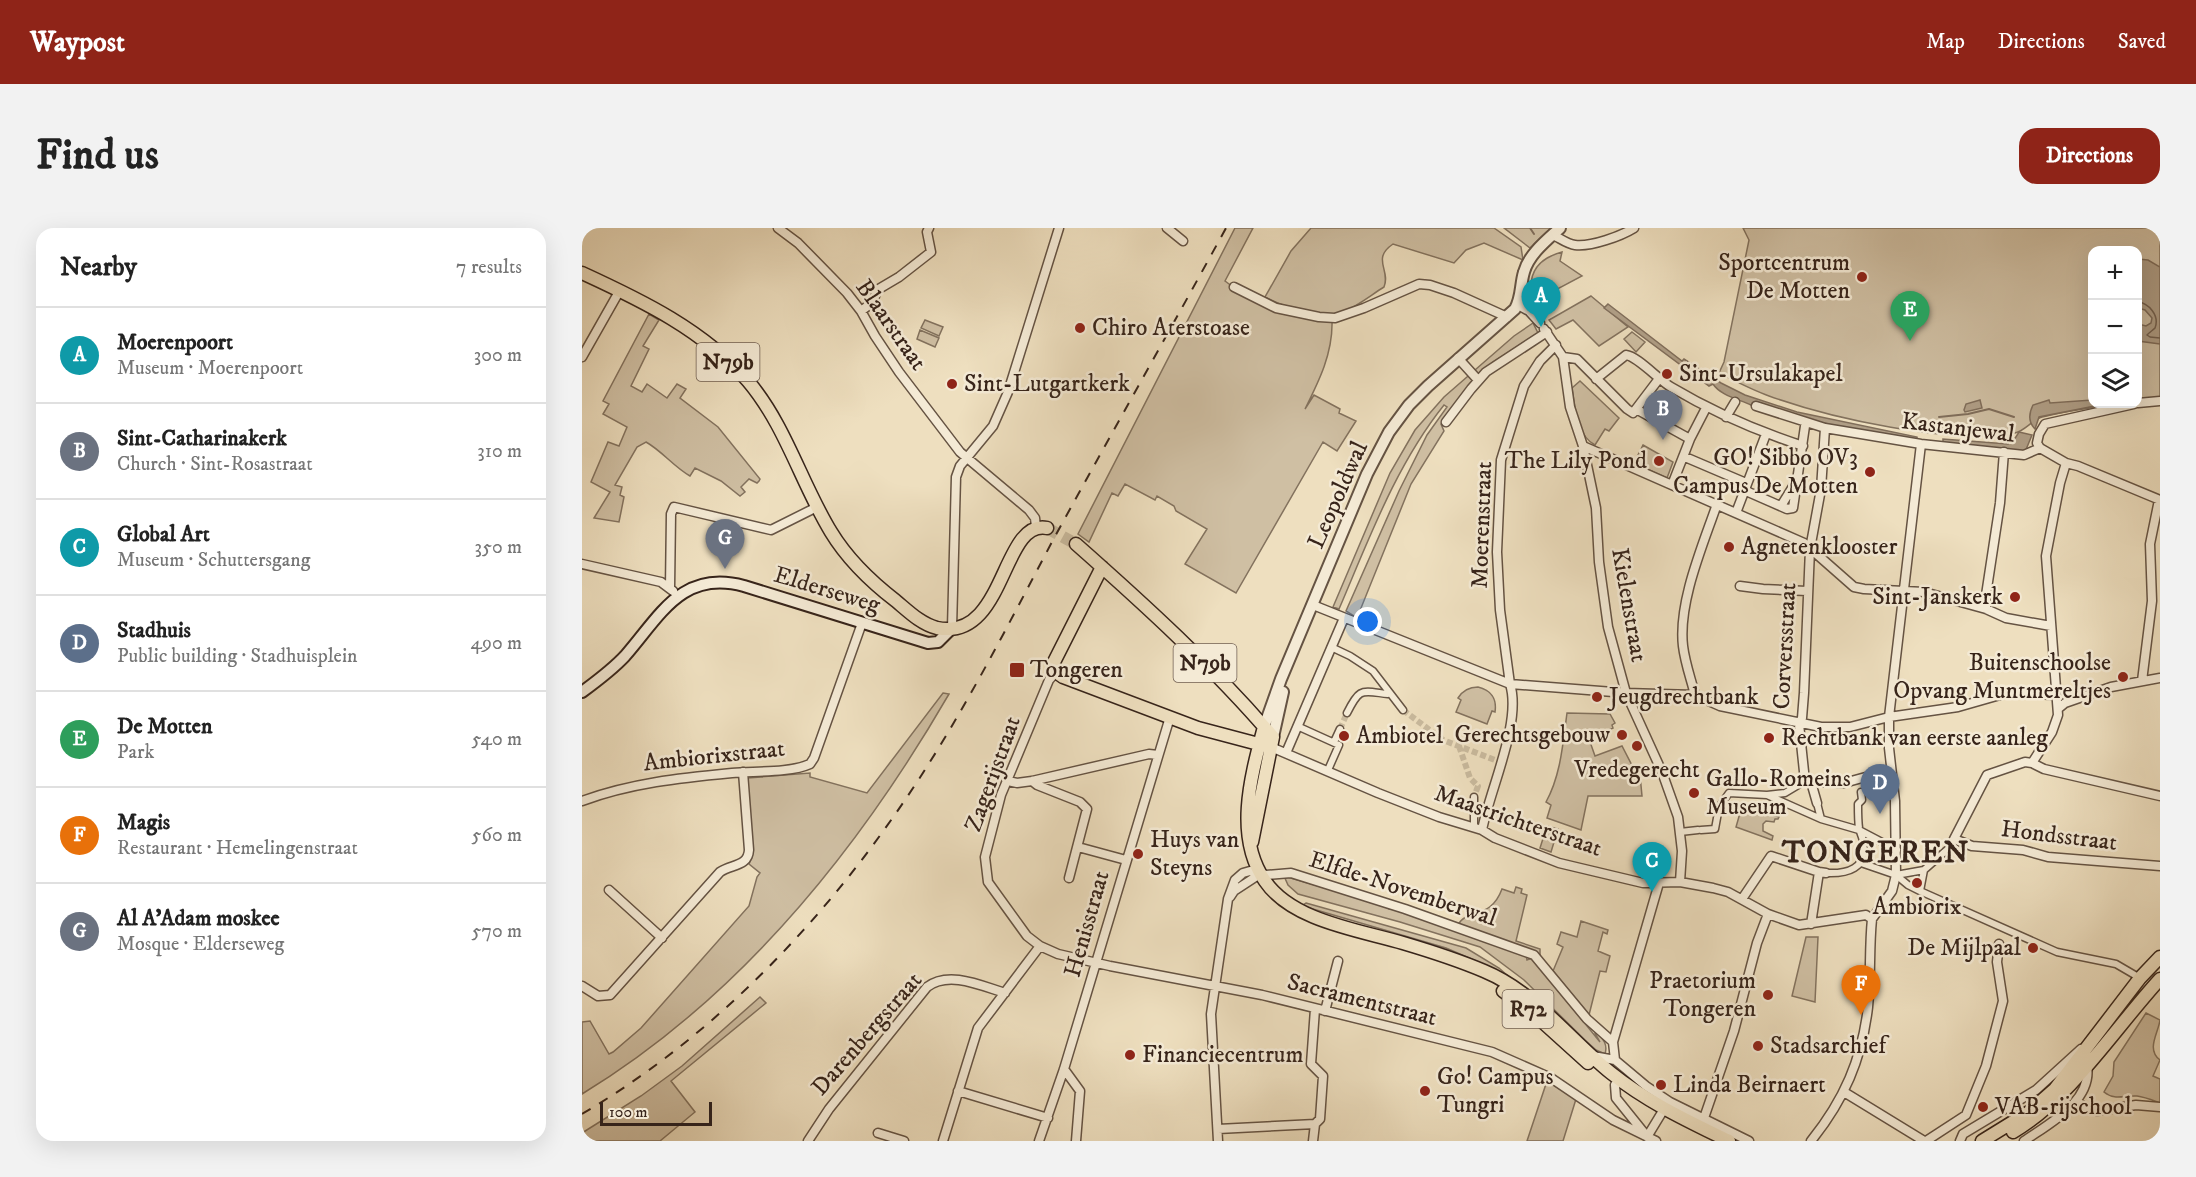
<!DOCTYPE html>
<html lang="en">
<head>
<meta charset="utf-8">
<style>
	body { margin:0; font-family:"IM FELL DW Pica",serif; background:#f2f2f2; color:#222 }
	.controls { position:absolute; right:18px; top:18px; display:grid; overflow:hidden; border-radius:12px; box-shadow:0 6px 24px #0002 }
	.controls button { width:54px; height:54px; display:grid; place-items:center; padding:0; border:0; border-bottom:2px solid #e0e0e0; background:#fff; color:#222; font:30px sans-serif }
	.scale { position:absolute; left:18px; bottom:15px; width:112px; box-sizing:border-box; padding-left:6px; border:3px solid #37241a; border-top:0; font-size:16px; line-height:21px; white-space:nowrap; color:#37241a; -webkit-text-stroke:4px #f4ead5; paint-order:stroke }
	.you { position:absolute; left:786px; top:394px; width:21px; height:21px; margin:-15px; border:4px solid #fff; border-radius:50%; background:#1a73e8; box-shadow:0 0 0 9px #1a73e833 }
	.badge { display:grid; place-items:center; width:39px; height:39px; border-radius:50%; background:#8f2418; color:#fff; font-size:20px; font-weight:700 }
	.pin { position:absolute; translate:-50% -50px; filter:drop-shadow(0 2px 3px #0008) }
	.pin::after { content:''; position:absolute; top:32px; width:21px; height:18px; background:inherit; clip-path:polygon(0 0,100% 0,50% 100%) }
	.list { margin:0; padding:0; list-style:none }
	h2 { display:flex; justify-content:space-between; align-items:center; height:78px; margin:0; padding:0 24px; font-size:26px }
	h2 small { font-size:20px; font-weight:400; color:#767676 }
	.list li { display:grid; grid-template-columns:39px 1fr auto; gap:18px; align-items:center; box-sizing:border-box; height:96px; padding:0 24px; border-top:2px solid #e0e0e0 }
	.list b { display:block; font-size:22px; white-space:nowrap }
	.list p { margin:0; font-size:20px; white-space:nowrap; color:#767676 }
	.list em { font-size:20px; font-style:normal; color:#767676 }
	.icon { flex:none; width:33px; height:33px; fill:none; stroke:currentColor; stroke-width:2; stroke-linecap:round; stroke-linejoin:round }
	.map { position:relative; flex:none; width:1578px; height:913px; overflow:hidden; border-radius:18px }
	header { display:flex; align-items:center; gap:36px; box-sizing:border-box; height:84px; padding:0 30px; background:#8f2418; color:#fff }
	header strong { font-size:28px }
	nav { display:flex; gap:33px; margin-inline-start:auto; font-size:21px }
	.intro { display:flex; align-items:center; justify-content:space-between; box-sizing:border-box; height:144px; padding:0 36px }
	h1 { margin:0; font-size:42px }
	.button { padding:15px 27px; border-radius:18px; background:#8f2418; color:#fff; font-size:21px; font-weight:700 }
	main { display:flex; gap:36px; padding:0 36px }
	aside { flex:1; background:#fff; border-radius:18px; box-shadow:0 6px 24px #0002 }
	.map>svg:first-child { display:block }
	.green { fill:#cfbfa3; stroke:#83725e; stroke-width:1.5 }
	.water { fill:#b09f87; stroke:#806e5b; stroke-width:1.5 }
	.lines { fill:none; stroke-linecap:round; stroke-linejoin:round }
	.shore { stroke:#746250; stroke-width:1.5 }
	.stream { stroke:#806e5b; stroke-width:2 }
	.pedestrian-tunnel { stroke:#c9ba9e; stroke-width:6; stroke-dasharray:6 3; stroke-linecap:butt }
	.primary-tunnel { stroke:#c9ba9e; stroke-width:12; stroke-dasharray:12 6; stroke-linecap:butt }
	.pedestrian-casing { stroke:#655343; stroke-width:9 }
	.minor-casing { stroke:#655343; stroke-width:11 }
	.tertiary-casing { stroke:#655343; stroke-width:14 }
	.secondary-casing { stroke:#37241a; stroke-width:14 }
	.primary-casing { stroke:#37241a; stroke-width:15 }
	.pedestrian { stroke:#f4ead5; stroke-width:6 }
	.minor { stroke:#f4ead5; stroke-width:8 }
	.tertiary { stroke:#f4ead5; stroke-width:10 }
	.secondary { stroke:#f4ead5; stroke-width:10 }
	.primary { stroke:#eedfbf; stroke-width:12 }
	.rail { stroke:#37241a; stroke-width:2; stroke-dasharray:10 10; stroke-linecap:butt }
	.poi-dot { fill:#8f2418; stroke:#f4ead5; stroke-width:2 }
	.labels { text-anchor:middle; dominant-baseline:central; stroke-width:5; stroke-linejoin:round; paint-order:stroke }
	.shield { fill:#f4ead5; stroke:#705f52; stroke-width:1.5 }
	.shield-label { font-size:22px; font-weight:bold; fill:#37241a }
	.poi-label { font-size:24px; fill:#37241a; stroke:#f4ead5; text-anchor:start }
	.street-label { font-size:24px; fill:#37241a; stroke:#f4ead5 }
	.district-label { font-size:30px; font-weight:bold; letter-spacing:1.5px; fill:#37241a; stroke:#f4ead5 }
</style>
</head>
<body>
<header>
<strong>Waypost</strong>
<nav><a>Map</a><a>Directions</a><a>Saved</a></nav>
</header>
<div class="intro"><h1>Find us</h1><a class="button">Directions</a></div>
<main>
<aside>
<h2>Nearby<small>7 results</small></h2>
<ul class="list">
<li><span class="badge" style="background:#0f9aa8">A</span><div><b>Moerenpoort</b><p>Museum · Moerenpoort</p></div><em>300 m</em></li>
<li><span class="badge" style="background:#6b7280">B</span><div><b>Sint-Catharinakerk</b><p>Church · Sint-Rosastraat</p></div><em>310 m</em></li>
<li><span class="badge" style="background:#0f9aa8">C</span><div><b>Global Art</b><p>Museum · Schuttersgang</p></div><em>350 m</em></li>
<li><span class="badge" style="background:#5c6f8a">D</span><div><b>Stadhuis</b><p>Public building · Stadhuisplein</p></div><em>490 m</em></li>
<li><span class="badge" style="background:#2e9e5b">E</span><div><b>De Motten</b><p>Park</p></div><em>540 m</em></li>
<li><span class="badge" style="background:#e8710a">F</span><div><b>Magis</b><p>Restaurant · Hemelingenstraat</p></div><em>560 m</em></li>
<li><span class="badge" style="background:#6b7280">G</span><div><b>Al A’Adam moskee</b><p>Mosque · Elderseweg</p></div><em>570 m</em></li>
</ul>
</aside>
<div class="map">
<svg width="1578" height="913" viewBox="0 0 1578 913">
	<rect width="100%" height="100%" fill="#eedfbf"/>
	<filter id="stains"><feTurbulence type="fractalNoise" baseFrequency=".00333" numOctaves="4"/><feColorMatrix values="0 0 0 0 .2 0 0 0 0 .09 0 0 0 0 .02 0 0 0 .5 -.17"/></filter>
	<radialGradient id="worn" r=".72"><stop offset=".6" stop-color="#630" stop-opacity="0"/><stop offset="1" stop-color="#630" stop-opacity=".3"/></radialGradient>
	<path class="green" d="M653 0H671L643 53C676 80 710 84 750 93 751 125 737 153 723 181L732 167 758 181 757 185 774 193 755 223 741 214 654 365 603 336 625 301 594 283 592 278 575 268 573 272 543 256 536 268 530 265 507 314 496 306Z
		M729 0H912L939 19 941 32 902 15 884 22 872 35 811 16C789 31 809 42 802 59 789 67 776 78 761 84 741 91 702 79 683 69L709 23Z
		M922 0H969L948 20Z
		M1161 0H1578V170L1556 171V22H1510V176H1532C1508 180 1483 183 1460 189 1450 192 1443 203 1433 205 1366 216 1251 191 1187 168 1170 162 1153 153 1137 145L1142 134 1167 12Z
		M980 24 978 33 1000 48 951 74C944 47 954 31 980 24Z
		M1009 68 1046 99 1017 118 991 92 974 101 967 92Z
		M67 86 77 92 61 118 67 121 49 158 60 164 65 156 85 170 95 156 104 161 98 170 136 199 178 251 177 253 175 255 167 251 159 259 163 264 158 268 139 253 113 240 108 248C92 239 80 223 64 214L55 219 33 257 40 259 38 267 42 269 37 294 12 290 28 264 9 254 26 214 37 218 45 199 21 186 27 176 21 173Z
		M343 92 361 99 357 108 339 100Z
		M951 95 956 105 911 134 891 152 859 196 862 203 829 256 775 390 764 383 817 263 845 207 865 179 862 177C814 237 787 311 757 381L751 379 808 245 833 202 862 169 932 108Z
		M338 102 357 110 353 119 335 111Z
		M1050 104 1063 114 1054 124 1042 111Z
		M998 153 1037 190 1027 203 1023 201 1013 217C995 208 993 179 990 160Z
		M1061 217 1091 234 1085 250 1052 235Z
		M896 459C909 462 915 471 913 484L910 483 905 496 874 484 879 472 876 470C881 462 887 459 896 459Z
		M361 465 367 466C276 623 156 771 0 866V794L8 793 27 826 31 824 59 800 167 678 175 649 178 645 167 636 170 629 165 556 166 550 228 545V549L285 565Z
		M985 485 1028 486 1033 495 1030 497 1031 500 1007 511 1013 528 1040 518 1055 547H1058L1060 568H1006L999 602 965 590 969 577 964 574C979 547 981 514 985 485Z
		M1160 578 1197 589 1196 591H1193L1192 594 1184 593 1181 596V603L1191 608 1190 612 1154 599Z
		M965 598 976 601 969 624 958 620Z
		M702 648 805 678 807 681 812 680 944 727 945 732 950 730 1018 814 1013 805 1015 804C1021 811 1026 816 1023 826L1014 822 1003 812 942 752 898 719 818 694 716 666 706 657Z
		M934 659 940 661 939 665 945 667 934 713 958 721V728L875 698C886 678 908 693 920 661L932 665Z
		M724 675 884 720 917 740 944 764 894 733 864 720 724 679 721 677Z
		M999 693 1026 702 1025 706 1021 704 1016 723 1028 728 1024 744 1018 743 1007 787 971 743 981 719 975 716 979 704 995 709Z
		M1224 709H1236L1233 774 1210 768Z
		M178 769 184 775 89 853 113 884 78 913H0V905L59 868 100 838Z
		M1564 785 1578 792C1576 806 1564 821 1578 832L1571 848 1578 851V875C1570 872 1563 869 1555 868 1542 867 1533 873 1522 864L1531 848 1532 834Z
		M965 853 994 871 981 913H945Z"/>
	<path class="water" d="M1556 31 1566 32 1578 39V116L1556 113V96L1564 98 1569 95 1570 90 1563 82 1556 80Z
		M1026 76 1100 133 1102 131 1139 155 1163 167 1215 184 1335 209V214C1280 205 1226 193 1174 175L1169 177C1156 171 1138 167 1131 156L1127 158 1022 80Z
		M1398 172 1400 180 1383 184 1382 182 1384 176Z
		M1467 172 1468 175 1510 172V176H1523L1457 189 1453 201C1446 194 1447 185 1451 177Z
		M1437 204 1450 207 1443 224 1361 216V211L1426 216 1432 212Z"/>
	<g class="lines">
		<path class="shore" d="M1556 74C1566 75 1578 87 1573 100 1571 102 1568 104 1565 107L1568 109 1578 110"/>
		<path class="stream" d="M948 0 952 6
			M1357 189 1386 186 1407 181 1432 189"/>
		<path class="pedestrian-tunnel" d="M821 482 861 512 918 534
			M758 501 765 485
			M877 518 888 550 896 558 892 569"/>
		<path class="primary-tunnel" d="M465 300 494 316"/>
		<defs>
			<path id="pedestrian" d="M749 419 768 428 791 443 821 482
				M765 485C778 459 779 463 806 466
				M715 498 757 517 746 542
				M752 514 758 501
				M1185 567 1239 591 1277 602 1315 622
				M1235 575 1239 591
				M892 599V569
				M1119 602 1133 601 1137 579 1147 565 1185 567 1203 565 1223 553
				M1098 604 1116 602
				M1279 635 1314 647 1326 657 1338 663 1475 724 1534 736 1558 750
				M1244 645C1265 646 1286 641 1281 614 1281 610 1278 605 1277 600 1276 593 1276 584 1276 576L1280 572 1279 564
				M1314 647 1342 642 1366 621 1372 611
				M1338 663 1342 642"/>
			<path id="minor" d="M196 0 216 15 265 65 279 83 293 108 317 144 378 224 447 282 453 290 454 299
				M585 0 601 13
				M971 7C978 10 985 16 993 17 1009 19 1039 8 1052 0
				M652 59 694 80 737 89 753 90 782 80 837 56 848 57 872 65 925 89
				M936 77 947 83 958 95
				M279 83 291 74 295 62 317 49 349 24 345 4 347 0
				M962 101 981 129 988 179 1001 218 1014 280 1017 334 1026 399 1044 465 1080 544 1096 589 1100 623 1098 654
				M0 129 38 62
				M981 129 995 131 1045 181 1051 185 1054 181 1108 211
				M876 130 896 152
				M1014 151 1044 127C1055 128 1077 152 1089 159 1131 184 1175 203 1221 218
				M1556 175 1578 173
				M1174 178 1243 200 1339 216 1442 227 1458 220
				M1054 181 1076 152
				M1144 189 1153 174
				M864 194 889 161 904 144 965 104
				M1243 200 1239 261 1228 321 1222 465 1220 490 1217 496 1223 553 1262 555 1309 542
				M1001 218 1222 315 1272 359 1282 361 1342 364 1404 381 1424 390 1469 398
				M1458 220 1484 235 1496 238 1578 272
				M1458 220 1455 215 1457 206 1463 196 1552 176
				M1103 229 1164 255
				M1090 257 1108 211 1124 180
				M1164 263 1205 281 1211 280 1223 198
				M1199 278 1212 257
				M1154 285 1184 206
				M0 336 79 354 91 363
				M1158 358 1181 361 1225 363
				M88 360 89 286 92 279 189 302 235 279
				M731 377 928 456 1044 465 1113 467 1138 478 1239 499H1268L1307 489 1376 479 1425 465 1474 467
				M1404 381V367L1418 275 1422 224
				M370 400 374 249 378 238 411 198 426 164 477 0
				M474 444 467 452 419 567 403 629 406 654 445 708 458 718 476 726 528 738 680 767 910 824 969 850 1031 892 1074 913
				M1560 453 1570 373 1568 316 1577 272
				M1113 467C1109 451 1103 435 1101 418 1096 374 1121 317 1135 276
				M1477 480 1483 475 1529 459 1578 450
				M689 519 796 565 857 589 900 602 913 610 977 635 1061 655 1098 654 1131 660 1146 664 1186 686 1217 697 1284 687 1290 691
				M704 525 762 390
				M1450 535 1443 534 1405 547 1372 611 1390 618 1441 622 1466 629 1578 638
				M1450 535 1470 504 1476 487 1464 328 1478 255 1484 235
				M1450 535 1462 541 1578 568
				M426 553 435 555 450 553 567 526 576 527
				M450 553 455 557 498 574 505 581 487 650
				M1229 554 1235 575
				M0 573C49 555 98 550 150 545 172 543 208 545 228 536L232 530 280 395
				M900 602C908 561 940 494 928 456L918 382 915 324 919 232 942 158 958 133 974 117
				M496 619 544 632
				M27 662 80 710
				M648 669 652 663 678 646
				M1160 671 1189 628 1237 644 1244 645
				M1290 691 1310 663 1314 647 1313 573 1307 520V489L1339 216
				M1229 696 1237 644
				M0 758 16 768 28 767 138 644C149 636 166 639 167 622L161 544
				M743 783 756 733
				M1011 828 1033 832 1064 858 1088 874 1167 913
				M1033 832 1031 814 1077 655
				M482 841 498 863 494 913
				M1033 857 1034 870 1063 906
				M376 863 466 890
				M1262 864 1342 913
				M1495 873 1502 879 1515 883 1554 877 1578 879
				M1122 890 1152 803 1175 715 1186 686
				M636 901 733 896 738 891 741 848 729 836 733 781
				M296 905 322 913
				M1065 909 1082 881
				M226 913 247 881 345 759C367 742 400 758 423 765
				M361 913 396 800 458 718
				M457 913 482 841 588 489
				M636 913 629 786 646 671 653 652 661 645 668 643 684 647 709 645 823 681 952 727 1005 791 1031 814
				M731 913 733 896
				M1229 913C1262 872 1280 831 1286 779 1289 750 1287 720 1290 691
				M1344 913 1384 887 1404 838 1421 773 1415 734 1417 716
				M1378 913 1381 906 1454 862 1499 821
				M1442 913C1468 895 1511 873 1505 837"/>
			<path id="tertiary" d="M682 499 699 451 785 246 807 204 827 177 846 158 933 81C940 69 938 57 942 44 947 26 965 12 978 0
				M691 509 701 464"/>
			<path id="secondary" d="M0 464C15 453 30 442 43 428 78 388 100 341 162 358L346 415 356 414 370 400"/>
			<path id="primary" d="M0 45C61 73 121 102 166 153 204 198 219 255 249 304 266 332 288 353 314 373 326 383 339 396 355 400 424 414 419 291 465 300
				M494 316C563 377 631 439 691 509L670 614
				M520 339 471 436 474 444 481 449 616 500 684 518
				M682 499C669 548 652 608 683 653 710 693 777 702 821 715 848 723 876 732 902 743 953 764 988 812 1029 845 1065 874 1106 893 1147 913
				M921 763 954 788 1006 835
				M1431 904C1489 870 1533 800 1578 751
				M1400 913 1447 884 1473 861 1558 750 1578 729"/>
		</defs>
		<use href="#pedestrian" class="pedestrian-casing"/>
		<use href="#minor" class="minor-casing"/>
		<use href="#tertiary" class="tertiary-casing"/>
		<use href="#secondary" class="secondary-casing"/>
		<use href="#primary" class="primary-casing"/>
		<use href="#pedestrian" class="pedestrian"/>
		<use href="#minor" class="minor"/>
		<use href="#tertiary" class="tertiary"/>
		<use href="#secondary" class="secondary"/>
		<use href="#primary" class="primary"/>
		<path class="rail" d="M0 886C132 808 240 695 325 569 380 488 425 399 471 312 528 208 587 104 644 0"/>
	</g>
	<g class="poi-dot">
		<circle cx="1280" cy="49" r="6"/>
		<circle cx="498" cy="100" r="6"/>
		<circle cx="1085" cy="146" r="6"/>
		<circle cx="370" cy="156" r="6"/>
		<circle cx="1077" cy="233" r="6"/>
		<circle cx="1288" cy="244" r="6"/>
		<circle cx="1147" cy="319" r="6"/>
		<circle cx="1433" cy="369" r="6"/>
		<rect x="427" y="434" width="16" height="16" rx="3"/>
		<circle cx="1541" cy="449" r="6"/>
		<circle cx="1015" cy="469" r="6"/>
		<circle cx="1040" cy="507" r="6"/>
		<circle cx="762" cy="508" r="6"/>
		<circle cx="1187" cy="510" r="6"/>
		<circle cx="1055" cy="518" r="6"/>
		<circle cx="1112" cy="565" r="6"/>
		<circle cx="556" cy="626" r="6"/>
		<circle cx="1335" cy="655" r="6"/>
		<circle cx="1451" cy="720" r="6"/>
		<circle cx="1186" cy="767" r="6"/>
		<circle cx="1176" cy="818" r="6"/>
		<circle cx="548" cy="827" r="6"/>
		<circle cx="1079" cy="857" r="6"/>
		<circle cx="843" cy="863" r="6"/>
		<circle cx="1401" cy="879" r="6"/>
	</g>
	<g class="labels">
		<g class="shield">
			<rect x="114.5" y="115" width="63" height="38" rx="4.5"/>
			<rect x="591.5" y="416" width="63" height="38" rx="4.5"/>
			<rect x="920.5" y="762" width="51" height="38" rx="4.5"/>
		</g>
		<g class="shield-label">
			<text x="146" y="134">N79b</text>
			<text x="623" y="435">N79b</text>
			<text x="946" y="781">R72</text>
		</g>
		<g class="poi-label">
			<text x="1268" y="35" text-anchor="end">Sportcentrum<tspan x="1268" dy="28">De Motten</tspan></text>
			<text x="510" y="100">Chiro Aterstoase</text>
			<text x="1097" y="146">Sint-Ursulakapel</text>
			<text x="382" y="156">Sint-Lutgartkerk</text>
			<text x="1276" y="230" text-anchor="end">GO! Sibbo OV3<tspan x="1276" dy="28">Campus De Motten</tspan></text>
			<text x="1065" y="233" text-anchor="end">The Lily Pond</text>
			<text x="1159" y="319">Agnetenklooster</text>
			<text x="1421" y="369" text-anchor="end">Sint-Janskerk</text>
			<text x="1529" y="435" text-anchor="end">Buitenschoolse<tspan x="1529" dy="28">Opvang Muntmereltjes</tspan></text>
			<text x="448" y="442">Tongeren</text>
			<text x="1027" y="469">Jeugdrechtbank</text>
			<text x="1028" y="507" text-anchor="end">Gerechtsgebouw</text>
			<text x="774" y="508">Ambiotel</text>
			<text x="1199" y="510">Rechtbank van eerste aanleg</text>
			<text x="1055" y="542" text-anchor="middle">Vredegerecht</text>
			<text x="1124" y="551">Gallo-Romeins<tspan x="1124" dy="28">Museum</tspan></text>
			<text x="568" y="612">Huys van<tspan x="568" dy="28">Steyns</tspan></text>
			<text x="1335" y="679" text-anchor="middle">Ambiorix</text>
			<text x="1439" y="720" text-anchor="end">De Mijlpaal</text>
			<text x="1174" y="753" text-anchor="end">Praetorium<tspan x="1174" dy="28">Tongeren</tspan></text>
			<text x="1188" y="818">Stadsarchief</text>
			<text x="560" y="827">Financiecentrum</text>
			<text x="855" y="849">Go! Campus<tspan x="855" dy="28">Tungri</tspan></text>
			<text x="1091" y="857">Linda Beirnaert</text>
			<text x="1413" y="879">VAB-rijschool</text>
		</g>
		<g class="street-label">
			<text transform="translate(309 97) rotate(55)">Blaarstraat</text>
			<text transform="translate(1376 200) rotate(7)">Kastanjewal</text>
			<text transform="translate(756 267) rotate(-66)">Leopoldwal</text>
			<text transform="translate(900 297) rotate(-88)">Moerenstraat</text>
			<text transform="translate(245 362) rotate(17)">Elderseweg</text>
			<text transform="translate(1047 377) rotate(80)">Kielenstraat</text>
			<text transform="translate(1203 418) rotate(-87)">Corversstraat</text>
			<text transform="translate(132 528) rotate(-6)">Ambiorixstraat</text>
			<text transform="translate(411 546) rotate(-70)">Zagerijstraat</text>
			<text transform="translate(936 593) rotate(19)">Maastrichterstraat</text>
			<text transform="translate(1477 608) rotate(7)">Hondsstraat</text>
			<text transform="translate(821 661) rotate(18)">Elfde-Novemberwal</text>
			<text transform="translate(505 696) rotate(-74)">Henisstraat</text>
			<text transform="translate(780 772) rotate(14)">Sacramentstraat</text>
			<text transform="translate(285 806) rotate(-49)">Darenbergstraat</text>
		</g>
		<g class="district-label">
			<text x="1294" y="625">TONGEREN</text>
		</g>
	</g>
	<rect width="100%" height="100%" filter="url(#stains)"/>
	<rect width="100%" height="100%" fill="url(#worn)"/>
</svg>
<div class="controls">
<button>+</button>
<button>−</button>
<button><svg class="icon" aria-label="layers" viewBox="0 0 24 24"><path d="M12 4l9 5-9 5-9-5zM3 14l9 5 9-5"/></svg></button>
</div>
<div class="scale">100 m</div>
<div class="you"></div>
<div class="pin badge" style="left:959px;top:99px;background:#0f9aa8">A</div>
<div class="pin badge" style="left:1081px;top:212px;background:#6b7280">B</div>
<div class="pin badge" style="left:1070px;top:664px;background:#0f9aa8">C</div>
<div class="pin badge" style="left:1298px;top:586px;background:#5c6f8a">D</div>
<div class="pin badge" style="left:1328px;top:113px;background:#2e9e5b">E</div>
<div class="pin badge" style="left:1279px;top:787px;background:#e8710a">F</div>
<div class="pin badge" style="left:143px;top:341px;background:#6b7280">G</div>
</div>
</main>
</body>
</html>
